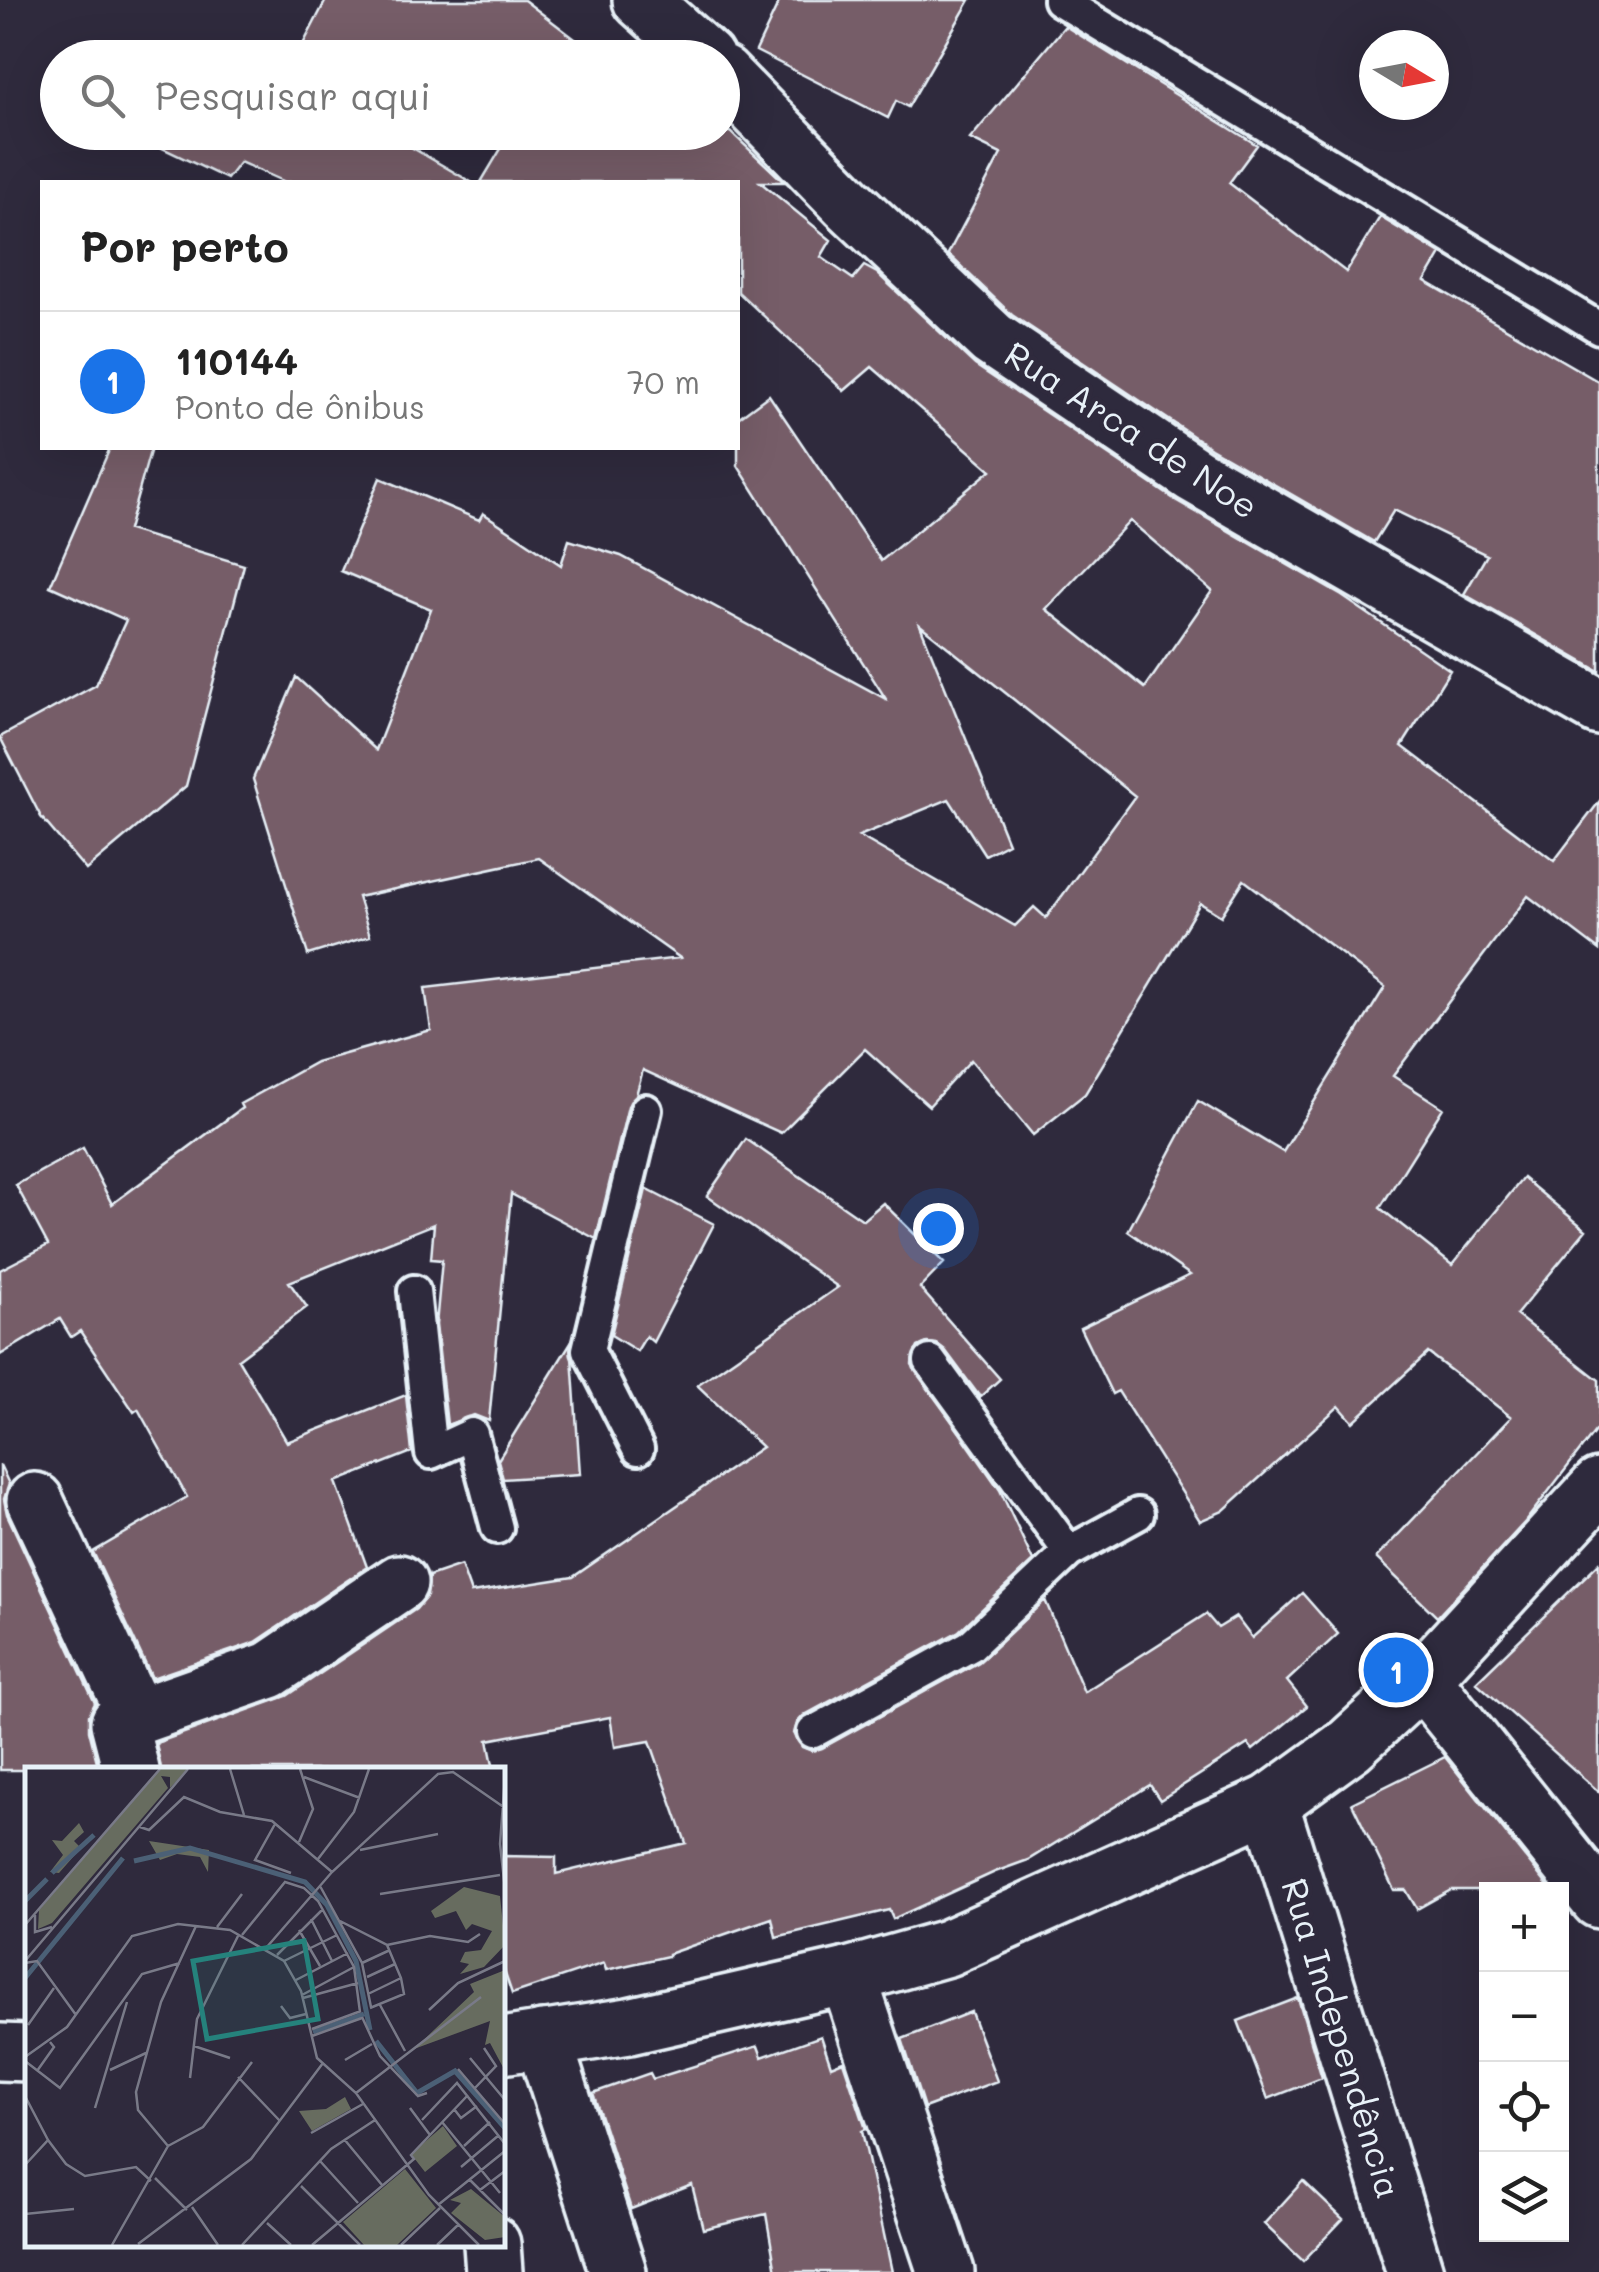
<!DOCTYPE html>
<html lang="pt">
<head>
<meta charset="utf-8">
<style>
	body { margin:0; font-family:Mali,sans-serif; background:#f6f6f6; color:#222 }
	.controls { position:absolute; right:30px; bottom:30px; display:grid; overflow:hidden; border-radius:0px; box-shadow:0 10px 40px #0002 }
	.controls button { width:90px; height:90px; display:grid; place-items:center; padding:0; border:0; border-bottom:2px solid #e0e0e0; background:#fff; color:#222; font:50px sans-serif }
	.compass { position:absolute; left:1359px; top:30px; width:90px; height:90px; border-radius:50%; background:#fff; box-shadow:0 10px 40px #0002; rotate:100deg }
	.you { position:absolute; left:938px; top:1228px; width:35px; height:35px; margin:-25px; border:8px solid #fff; border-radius:50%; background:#1a73e8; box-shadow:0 0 0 15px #1a73e833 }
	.badge { display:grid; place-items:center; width:65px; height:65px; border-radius:50%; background:#1a73e8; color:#fff; font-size:32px; font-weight:700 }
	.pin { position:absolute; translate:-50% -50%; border:5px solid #fff; box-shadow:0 2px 10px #0006 }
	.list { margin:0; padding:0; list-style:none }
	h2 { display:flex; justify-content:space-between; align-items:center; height:130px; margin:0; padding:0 40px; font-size:42px }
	h2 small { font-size:32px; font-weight:400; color:#767676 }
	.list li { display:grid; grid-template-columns:65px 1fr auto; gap:30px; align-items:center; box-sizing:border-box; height:140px; padding:0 40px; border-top:2px solid #e0e0e0 }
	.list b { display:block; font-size:38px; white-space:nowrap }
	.list p { margin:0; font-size:32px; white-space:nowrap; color:#767676 }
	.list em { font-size:32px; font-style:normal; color:#767676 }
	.icon { flex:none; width:55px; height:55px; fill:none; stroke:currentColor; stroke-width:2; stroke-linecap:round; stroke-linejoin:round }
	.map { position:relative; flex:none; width:1599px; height:2272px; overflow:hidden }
	.search { position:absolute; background:#fff; box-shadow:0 10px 40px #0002; left:40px; top:40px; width:700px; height:110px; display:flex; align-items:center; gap:25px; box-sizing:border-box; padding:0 35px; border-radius:55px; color:#767676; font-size:38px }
	.panel { position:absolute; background:#fff; box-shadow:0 10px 40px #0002; left:40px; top:180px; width:700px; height:270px; border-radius:0px }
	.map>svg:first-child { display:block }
	.building { fill:#765d68; stroke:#e8f1f8; stroke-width:2.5; fill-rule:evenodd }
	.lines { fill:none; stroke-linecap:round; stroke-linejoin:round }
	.service-casing { stroke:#e8f1f8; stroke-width:38 }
	.minor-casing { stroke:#e8f1f8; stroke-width:62 }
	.secondary-casing { stroke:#e8f1f8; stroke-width:62 }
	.service { stroke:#2f2a3d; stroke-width:30 }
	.minor { stroke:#2f2a3d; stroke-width:55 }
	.secondary { stroke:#2f2a3d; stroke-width:55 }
	.labels { text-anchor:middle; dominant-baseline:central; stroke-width:9; stroke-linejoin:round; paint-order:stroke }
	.street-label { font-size:35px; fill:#e8f1f8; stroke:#2f2a3d }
	.inset-river { fill:none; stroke:#4b6076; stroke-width:5 }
	.inset-road { fill:none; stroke:#797a88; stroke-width:2.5 }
	.view { fill:#25827c; fill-opacity:0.15; stroke:#25827c; stroke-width:5 }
	.inset-edge { fill:none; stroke:#e8f1f8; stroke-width:5 }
</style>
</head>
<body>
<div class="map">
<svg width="1599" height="2272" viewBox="0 0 1599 2272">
	<rect width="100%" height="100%" fill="#2f2a3d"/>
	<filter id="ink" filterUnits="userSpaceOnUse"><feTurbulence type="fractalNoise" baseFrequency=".01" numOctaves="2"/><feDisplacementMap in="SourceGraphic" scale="20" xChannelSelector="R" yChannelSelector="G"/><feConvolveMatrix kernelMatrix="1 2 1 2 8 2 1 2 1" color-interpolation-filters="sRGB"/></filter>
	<g filter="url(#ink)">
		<path class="building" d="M326 0H524L600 58H296Z
			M780 0H970L908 107 896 101 888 118 756 51Z
			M1065 26 1257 145 1229 183 1346 272 1380 217 1441 254 1425 281 1599 382V671L1464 594 1487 555 1394 510 1374 542 1211 448 1012 315 948 254 1001 154 970 139Z
			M169 132H385L471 182H285L240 162 227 179 162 148Z
			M511 132H731L784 182H760L831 240 821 257 853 279 864 266 877 273 975 365 1177 501 1342 596 1450 670 1402 746 1554 861 1599 802V950L1528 896 1393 1076 1443 1108 1380 1208 1452 1265 1523 1178 1586 1230 1516 1315 1599 1380V1426L1525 1522 1437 1617 1376 1558 1511 1417 1428 1353 1353 1422 1339 1406 1223 1511 1200 1521 1118 1391 1112 1394 1080 1328 1190 1275 1128 1231 1198 1101 1283 1152 1385 987 1244 880 1221 916 1200 903 1085 1094 1033 1135 971 1060 929 1106 865 1049 781 1133 643 1070 636 1095 628 1106 596 1239 511 1194 489 1421 474 1415 447 1425 436 1325 442 1260 431 1259 434 1224 289 1282 307 1307 238 1359 287 1442 406 1395 412 1452 336 1482 367 1567 256 1642 152 1678 93 1552 187 1497 138 1409 134 1412 80 1331 71 1337 60 1319 0 1355V1270L48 1245 16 1185 83 1148 112 1204 242 1108 240 1104 316 1062 431 1030 425 988 680 958 539 858 358 897 370 936 308 955 253 779 296 677 376 750 431 609 341 571 380 478 479 520 483 513 561 565 569 540 621 556 886 699 738 466V418L769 395 881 561 991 470 872 367 844 391 738 292V182H481ZM1130 521 1212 591 1145 688 1046 609ZM920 625 1135 796 1046 918 1034 907 1015 926 859 836 949 799 985 855 1008 843Z
			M110 448H151L128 530 244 565 186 786 86 870 41 817 0 737 96 685 126 620 50 586Z
			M746 1139 863 1220 883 1203 944 1263 920 1288 1000 1379 980 1397 945 1350 937 1344 927 1343 918 1347 912 1364 1000 1490 1033 1561 959 1631 803 1716 797 1723 794 1733 802 1747 812 1751 822 1748 979 1662 1045 1600 1084 1692 1206 1614 1218 1628 1236 1617 1252 1638 1302 1593 1338 1634 1287 1681 1307 1706 1253 1750 1248 1744 1160 1800 1150 1785 1028 1860 995 1872 893 1919 889 1910 776 1937 772 1918 668 1954V1956L606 1970 604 1963 512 1994 502 1965V1856L556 1857V1874L686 1843 650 1741 615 1747 610 1717 488 1740 494 1770H161L156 1743 287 1696 416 1609 427 1596 429 1576 461 1565 471 1593 573 1577 762 1447 697 1385 838 1287 707 1196Z
			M646 1189 714 1224 653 1342 646 1336 637 1351 611 1335Z
			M571 1342 580 1474 503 1479 498 1460Z
			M0 1465 9 1484 4 1499 7 1514 95 1703 89 1715V1730L99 1770H0Z
			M1599 1563V1792L1476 1682Z
			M1445 1757 1551 1890H1451L1417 1909 1406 1890H1394L1352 1803Z
			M1298 1998 1322 2078 1268 2099 1238 2021Z
			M971 2012 997 2081 924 2108 902 2039Z
			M821 2036 831 2066 843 2061 866 2129 862 2131 892 2272H776L766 2214 703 2229 692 2185 631 2209 593 2093 650 2073 653 2079 758 2046 762 2057Z
			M1303 2181 1343 2219 1303 2261 1264 2224Z"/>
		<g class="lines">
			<defs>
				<path id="service" d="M1059 0 1599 328
					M414 1291 431 1453 472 1434 497 1528
					M638 1449 588 1350 646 1110
					M1069 1552 1138 1514
					M813 1732 970 1646 1069 1552 930 1361"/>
				<path id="minor" d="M641 0 706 58
					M722 74 848 203 992 339 1194 475 1599 707
					M35 1501 136 1717
					M1422 1679 1599 1900
					M131 1770 119 1723 270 1670 399 1583
					M1270 1803 1415 2272
					M848 1976 946 2272
					M543 2039 618 2272
					M492 2244 494 2272"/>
				<path id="secondary" d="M502 2046 629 2026 848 1976 947 1948 1270 1803 1350 1745 1422 1679 1599 1487
					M0 2052 28 2053"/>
			</defs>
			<use href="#service" class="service-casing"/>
			<use href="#minor" class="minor-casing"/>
			<use href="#secondary" class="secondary-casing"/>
			<use href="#service" class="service"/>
			<use href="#minor" class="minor"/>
			<use href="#secondary" class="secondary"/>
		</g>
	</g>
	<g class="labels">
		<g class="street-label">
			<text transform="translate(1132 429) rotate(33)">Rua Arca de Noe</text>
			<text transform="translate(1343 2038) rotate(73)">Rua Independência</text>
		</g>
	</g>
	<g transform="translate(25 1767)">
		<rect width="480" height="480" fill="#2f2a3d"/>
		<path d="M135 2H163L145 21V10L136 9 143 21 27 156 13 162 14 143ZM54 56 59 65 49 74 56 81 34 106 25 105 38 88 27 73 37 74ZM124 74 184 83 183 105 175 90 152 87 135 93ZM439 120 475 129 480 178 459 200 435 207 444 197 435 195 440 185 456 183 467 164 447 157 441 163 431 144 410 151 406 144ZM480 203V304L465 276 460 278 465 254 389 282 449 225 445 217ZM320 330 326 342 287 364 274 344 301 342ZM418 359 432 379 400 405 386 387ZM380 402 411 441 372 478H339L318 455ZM446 422 480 450V470L460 473 426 446 436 436 425 433Z" fill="#676c5f"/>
		<path class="inset-river" d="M109 94 165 81 280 115 302 138 331 194 345 263M27 106 69 68M0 134 22 112M0 211 98 91M288 265 339 247M351 274 392 326 430 304 480 361"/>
		<path class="inset-road" d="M205 2 219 48M279 10 335 31M480 10 475 77 480 122M250 57 230 93 266 106M115 60 124 63 159 30 195 45 247 54 307 105M274 75 288 42 275 2M335 83 413 67M293 92 329 45 344 2M295 119 337 196 346 240M355 127 475 108M10 148V165L27 160M286 152 307 194M315 154 362 178 376 211 379 227 345 241M0 158 135 2M192 160 217 127M274 163 295 199M217 168 260 115 279 121 293 134 329 200 335 245M362 178 405 169 443 175 455 167M241 181 307 105 413 7 428 5 480 41M252 188 298 142M0 194 163 2M259 194 312 168M0 196 12 194 51 248M337 196 365 183M342 210 370 197M271 213 323 186M343 227 376 211M277 228 329 200M278 231 333 216M355 238 380 284M256 239 265 251 281 247M404 243 433 216 480 194M337 250 355 289 393 329 402 326M3 258 29 221M287 262 336 244M287 269 337 251M169 279 205 291M0 290 42 260 107 169 153 157 205 163 259 194 276 224 292 291 331 326 404 428 454 478M445 291 480 333M320 293 347 277M0 294 35 321 117 207 155 196M433 302 480 357M85 303 121 286M12 304 29 280 25 275M213 310 254 353M165 311 172 252 213 169M449 322 471 299 459 281M331 326 456 230M0 329 23 373 0 398M70 341 102 235M385 341 405 368M429 342 436 351 452 339M397 353 432 316 480 377M417 355 475 426M286 366 338 337M319 372 357 418M23 373 41 397 60 409 111 400 126 414M143 379 113 343 111 325 136 235 171 159M143 379 178 360 227 295M439 379 465 355M295 394 333 436M436 400 474 368M130 411 162 443M444 412 480 448M276 419 335 478M455 423 480 404M413 438 480 384M167 440 193 478M0 447 49 442M242 456 266 478M113 477 226 392 298 296M87 478 143 379M217 478 306 382 350 353M287 478 389 392 386 388 443 328M376 478 415 441M412 478 434 457"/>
		<path class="view" d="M279 174 293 252 182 272 168 194Z"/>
		<rect width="480" height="480" class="inset-edge"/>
	</g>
</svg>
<div class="controls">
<button>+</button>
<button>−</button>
<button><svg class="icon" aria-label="locate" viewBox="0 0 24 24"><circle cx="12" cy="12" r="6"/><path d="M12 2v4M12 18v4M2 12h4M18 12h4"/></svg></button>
<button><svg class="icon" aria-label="layers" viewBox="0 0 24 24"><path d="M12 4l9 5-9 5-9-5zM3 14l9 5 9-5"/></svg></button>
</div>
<svg class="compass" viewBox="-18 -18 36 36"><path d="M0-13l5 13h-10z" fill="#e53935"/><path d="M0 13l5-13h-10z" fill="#767676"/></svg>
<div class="you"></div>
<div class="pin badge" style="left:1396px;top:1670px">1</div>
<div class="search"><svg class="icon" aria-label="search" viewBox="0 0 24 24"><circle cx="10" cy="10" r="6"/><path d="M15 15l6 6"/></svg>Pesquisar aqui</div>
<section class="panel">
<h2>Por perto<small></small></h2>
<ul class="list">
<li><span class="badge">1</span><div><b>110144</b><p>Ponto de ônibus</p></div><em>70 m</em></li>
</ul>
</section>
</div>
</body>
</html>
